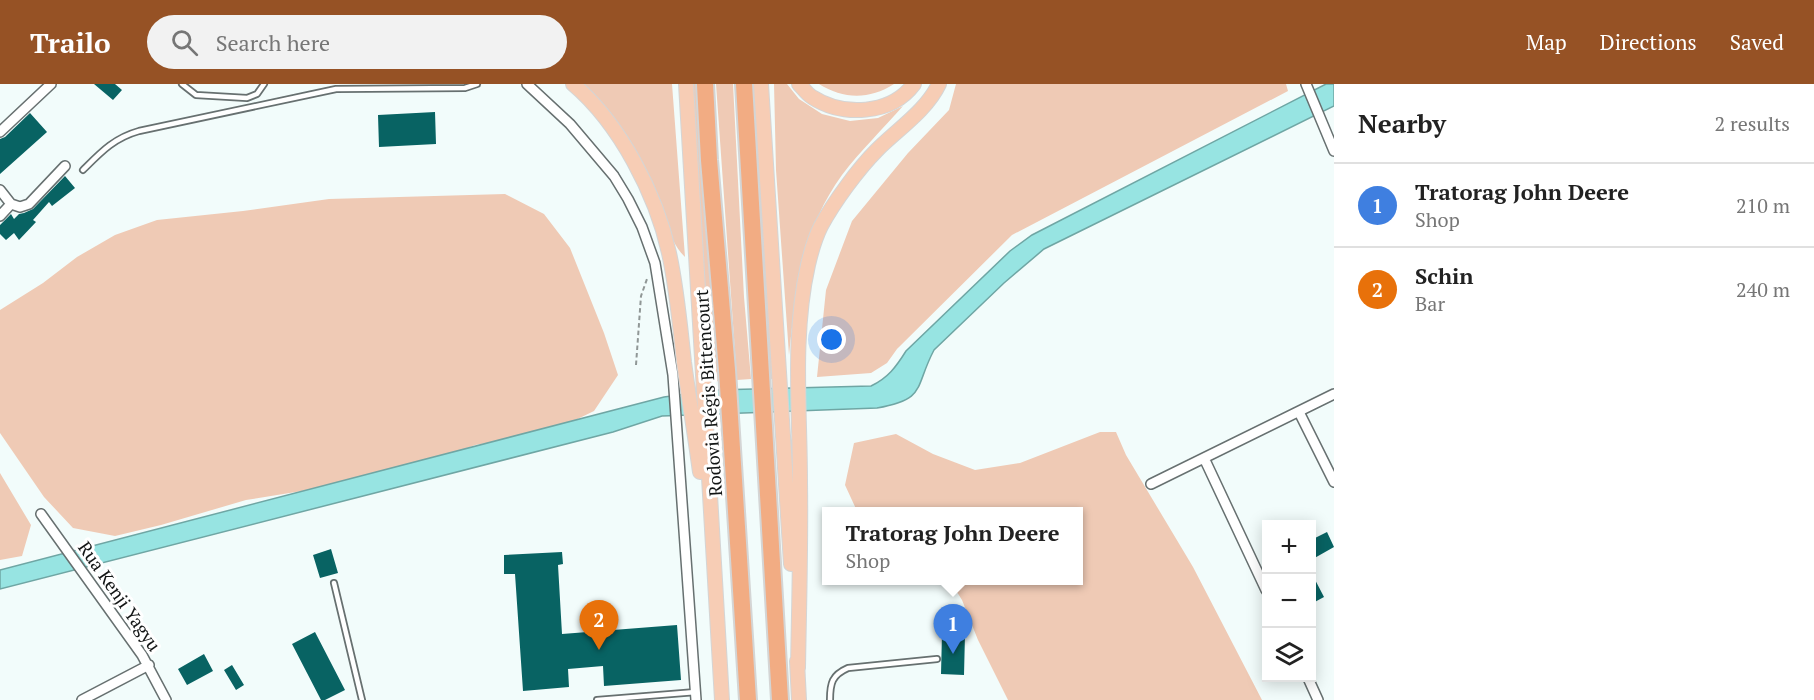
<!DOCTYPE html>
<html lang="en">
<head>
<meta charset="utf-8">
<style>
	body { margin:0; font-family:"PT Serif",serif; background:#f2f2f2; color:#222 }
	.controls { position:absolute; right:18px; bottom:18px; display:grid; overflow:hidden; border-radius:0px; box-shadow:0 3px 15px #0003 }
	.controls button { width:54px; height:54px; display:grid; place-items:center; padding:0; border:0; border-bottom:2px solid #e0e0e0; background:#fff; color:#222; font:30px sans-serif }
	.you { position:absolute; left:832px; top:256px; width:21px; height:21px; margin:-15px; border:4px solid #fff; border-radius:50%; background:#1a73e8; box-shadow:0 0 0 9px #1a73e833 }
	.badge { display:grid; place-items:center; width:39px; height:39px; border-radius:50%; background:#965225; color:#fff; font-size:20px; font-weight:700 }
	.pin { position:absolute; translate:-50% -50px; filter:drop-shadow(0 2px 3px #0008) }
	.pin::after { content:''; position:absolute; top:32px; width:21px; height:18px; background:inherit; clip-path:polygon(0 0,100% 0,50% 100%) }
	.popup { position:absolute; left:822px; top:423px; width:261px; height:78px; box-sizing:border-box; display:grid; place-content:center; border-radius:0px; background:#fff; filter:drop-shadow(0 2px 4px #0005); font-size:20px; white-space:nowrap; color:#767676 }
	.popup b { font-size:22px; color:#222 }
	.popup::after { content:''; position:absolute; left:50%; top:100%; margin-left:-12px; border:12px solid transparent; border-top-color:#fff }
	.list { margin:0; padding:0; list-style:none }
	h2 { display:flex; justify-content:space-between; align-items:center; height:78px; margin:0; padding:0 24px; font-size:26px }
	h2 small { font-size:20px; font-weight:400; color:#767676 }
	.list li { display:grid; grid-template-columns:39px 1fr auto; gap:18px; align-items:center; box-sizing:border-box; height:84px; padding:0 24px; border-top:2px solid #e0e0e0 }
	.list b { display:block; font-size:22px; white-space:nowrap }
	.list p { margin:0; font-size:20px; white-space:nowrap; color:#767676 }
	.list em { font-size:20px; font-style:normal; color:#767676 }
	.icon { flex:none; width:33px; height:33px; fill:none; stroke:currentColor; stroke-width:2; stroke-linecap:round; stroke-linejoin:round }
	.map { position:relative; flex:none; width:1334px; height:616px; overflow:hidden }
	header { display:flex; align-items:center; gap:36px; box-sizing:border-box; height:84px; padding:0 30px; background:#965225; color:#fff }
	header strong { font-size:28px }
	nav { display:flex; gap:33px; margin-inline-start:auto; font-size:21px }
	.search { width:420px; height:54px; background:#f2f2f2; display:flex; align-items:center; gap:15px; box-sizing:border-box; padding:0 21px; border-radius:33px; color:#767676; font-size:22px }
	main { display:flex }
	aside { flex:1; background:#fff }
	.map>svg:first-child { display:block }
	.green { fill:#efcab5 }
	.water { fill:#97e4e2; stroke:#6fa6a4; stroke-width:1.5 }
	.building { fill:#086363 }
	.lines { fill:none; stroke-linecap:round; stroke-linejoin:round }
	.lane-casing { stroke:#677070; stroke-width:8 }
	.street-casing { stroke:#677070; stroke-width:12 }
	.primary-casing { stroke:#d4d5d5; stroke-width:16 }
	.highway-casing { stroke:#d4d5d5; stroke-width:20 }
	.path { stroke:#909796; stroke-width:2; stroke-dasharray:4.5 3; stroke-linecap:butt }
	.lane { stroke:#fff; stroke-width:4.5 }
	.street { stroke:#fff; stroke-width:9 }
	.primary { stroke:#f7cdb5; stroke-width:14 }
	.highway { stroke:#f2ac83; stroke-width:16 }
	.labels { text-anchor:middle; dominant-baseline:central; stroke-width:6; stroke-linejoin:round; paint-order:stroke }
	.street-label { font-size:18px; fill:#121515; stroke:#fff }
</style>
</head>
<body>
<header>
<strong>Trailo</strong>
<div class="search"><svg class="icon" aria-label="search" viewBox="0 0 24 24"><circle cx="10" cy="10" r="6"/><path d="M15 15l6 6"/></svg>Search here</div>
<nav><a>Map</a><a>Directions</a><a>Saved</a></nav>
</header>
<main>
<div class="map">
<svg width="1334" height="616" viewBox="0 0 1334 616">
	<rect width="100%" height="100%" fill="#f2fcfb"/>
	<path class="green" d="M584 0H672L685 173C667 155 663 126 653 103 637 65 613 30 584 0Z
		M690 0H701L719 297 708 298Z
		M716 0H733L744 213 751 295 737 296Z
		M748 0H756L775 295H766Z
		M774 0H787L799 15 822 30 850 37 878 34 903 22C883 45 860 67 842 91 802 146 796 206 789 271L776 86Z
		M819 0H894C869 16 843 15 819 0Z
		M956 0H1286L1288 7 1012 151 897 265 887 279 871 289 817 293 826 206 852 137 908 69 949 26Z
		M505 110 544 130 570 164 604 249 618 291 594 327 557 345 517 354 475 361 434 377 308 406 246 416 161 441 115 452 73 444 44 413 0 349V226L43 199 77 173 115 151 157 136 243 127 329 115Z
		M1100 348H1116L1126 371 1193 483 1262 616H1008L978 556 962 516 950 497 1079 496V428L857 427 845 401 854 359 896 350 933 370 975 386 1020 379Z
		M0 389 31 441 22 472 0 476Z"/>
	<path class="water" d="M1326 0H1334V22L1044 165 1004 199 934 266C914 304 927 315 877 324L662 332 613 348 0 505V486L664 313 714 306 871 302C888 294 896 283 906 267L1010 167 1032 151Z"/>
	<path class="building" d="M94 0H115L122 6 113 16Z
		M435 28 436 60 379 63 378 31Z
		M30 29 47 48 0 90V55L5 53Z
		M65 92 75 104 52 122 49 118 33 136 36 138 19 156 14 149 6 156 0 150V141L11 130 14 135 19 130 24 129 33 125Z
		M1327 448 1334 463 1311 476V456Z
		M331 465 338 489 320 494 313 471Z
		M562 468 563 480 558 481 562 550 677 541 681 596 604 602 603 582 568 585 569 603 523 607 515 490H504V471Z
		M1311 488 1324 513 1311 520Z
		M315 548 345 606 325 616H321L292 560Z
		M942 550H965L964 591 941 590Z
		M204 570 213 587 187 601 178 585Z
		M232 581 244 601 236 606 224 586Z"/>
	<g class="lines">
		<defs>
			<path id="lane" d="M182 0 196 11 247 14 257 10 264 0
				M83 86C101 68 114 54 139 47L336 5 465 4 477 0
				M334 499 362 616
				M597 616 696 608
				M830 616C830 599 832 591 848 584L937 575"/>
			<path id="street" d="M527 0 570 40 614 92 628 115 642 143 655 179 673 291 696 616
				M1306 0 1334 67
				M0 48 51 0
				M0 106 11 120 0 132
				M11 120 20 123 29 120 65 82
				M1299 328 1334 398
				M1204 374 1266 506
				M1151 400 1334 310
				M41 430 142 571 166 616
				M1308 594 1318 616
				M82 616 149 581"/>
			<path id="primary" d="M573 0C620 40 656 110 669 169 677 205 680 242 684 278 689 315 695 351 700 388
				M686 0 722 616
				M761 0 791 480
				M799 0C803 4 807 10 812 13 843 33 891 31 914 0
				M797 577 799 616
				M798 584C799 522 801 460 800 398 800 326 792 252 808 181 811 168 815 154 821 142 834 118 858 85 877 66 898 45 926 27 939 0"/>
			<path id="highway" d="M705 0 709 76 727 286 748 616
				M744 0 780 616"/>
		</defs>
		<use href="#lane" class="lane-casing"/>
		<use href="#street" class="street-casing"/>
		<use href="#primary" class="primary-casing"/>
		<use href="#highway" class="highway-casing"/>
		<path class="path" d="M636 281 641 212 647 195"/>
		<use href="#lane" class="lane"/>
		<use href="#street" class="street"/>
		<use href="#primary" class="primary"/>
		<use href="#highway" class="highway"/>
	</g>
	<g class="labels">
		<g class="street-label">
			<text transform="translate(708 309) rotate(-94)">Rodovia Régis Bittencourt</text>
			<text transform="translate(120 512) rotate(55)">Rua Kenji Yagyu</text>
		</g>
	</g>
</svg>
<div class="controls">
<button>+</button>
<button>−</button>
<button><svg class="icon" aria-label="layers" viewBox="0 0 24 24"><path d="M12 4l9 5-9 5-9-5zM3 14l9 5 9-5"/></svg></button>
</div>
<div class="you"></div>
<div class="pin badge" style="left:953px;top:570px;background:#3f7fe0">1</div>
<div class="popup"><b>Tratorag John Deere</b>Shop</div>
<div class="pin badge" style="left:599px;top:566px;background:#e8710a">2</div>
</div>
<aside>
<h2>Nearby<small>2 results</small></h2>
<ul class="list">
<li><span class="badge" style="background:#3f7fe0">1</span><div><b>Tratorag John Deere</b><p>Shop</p></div><em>210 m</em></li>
<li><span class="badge" style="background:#e8710a">2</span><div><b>Schin</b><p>Bar</p></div><em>240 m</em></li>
</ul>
</aside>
</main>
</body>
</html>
